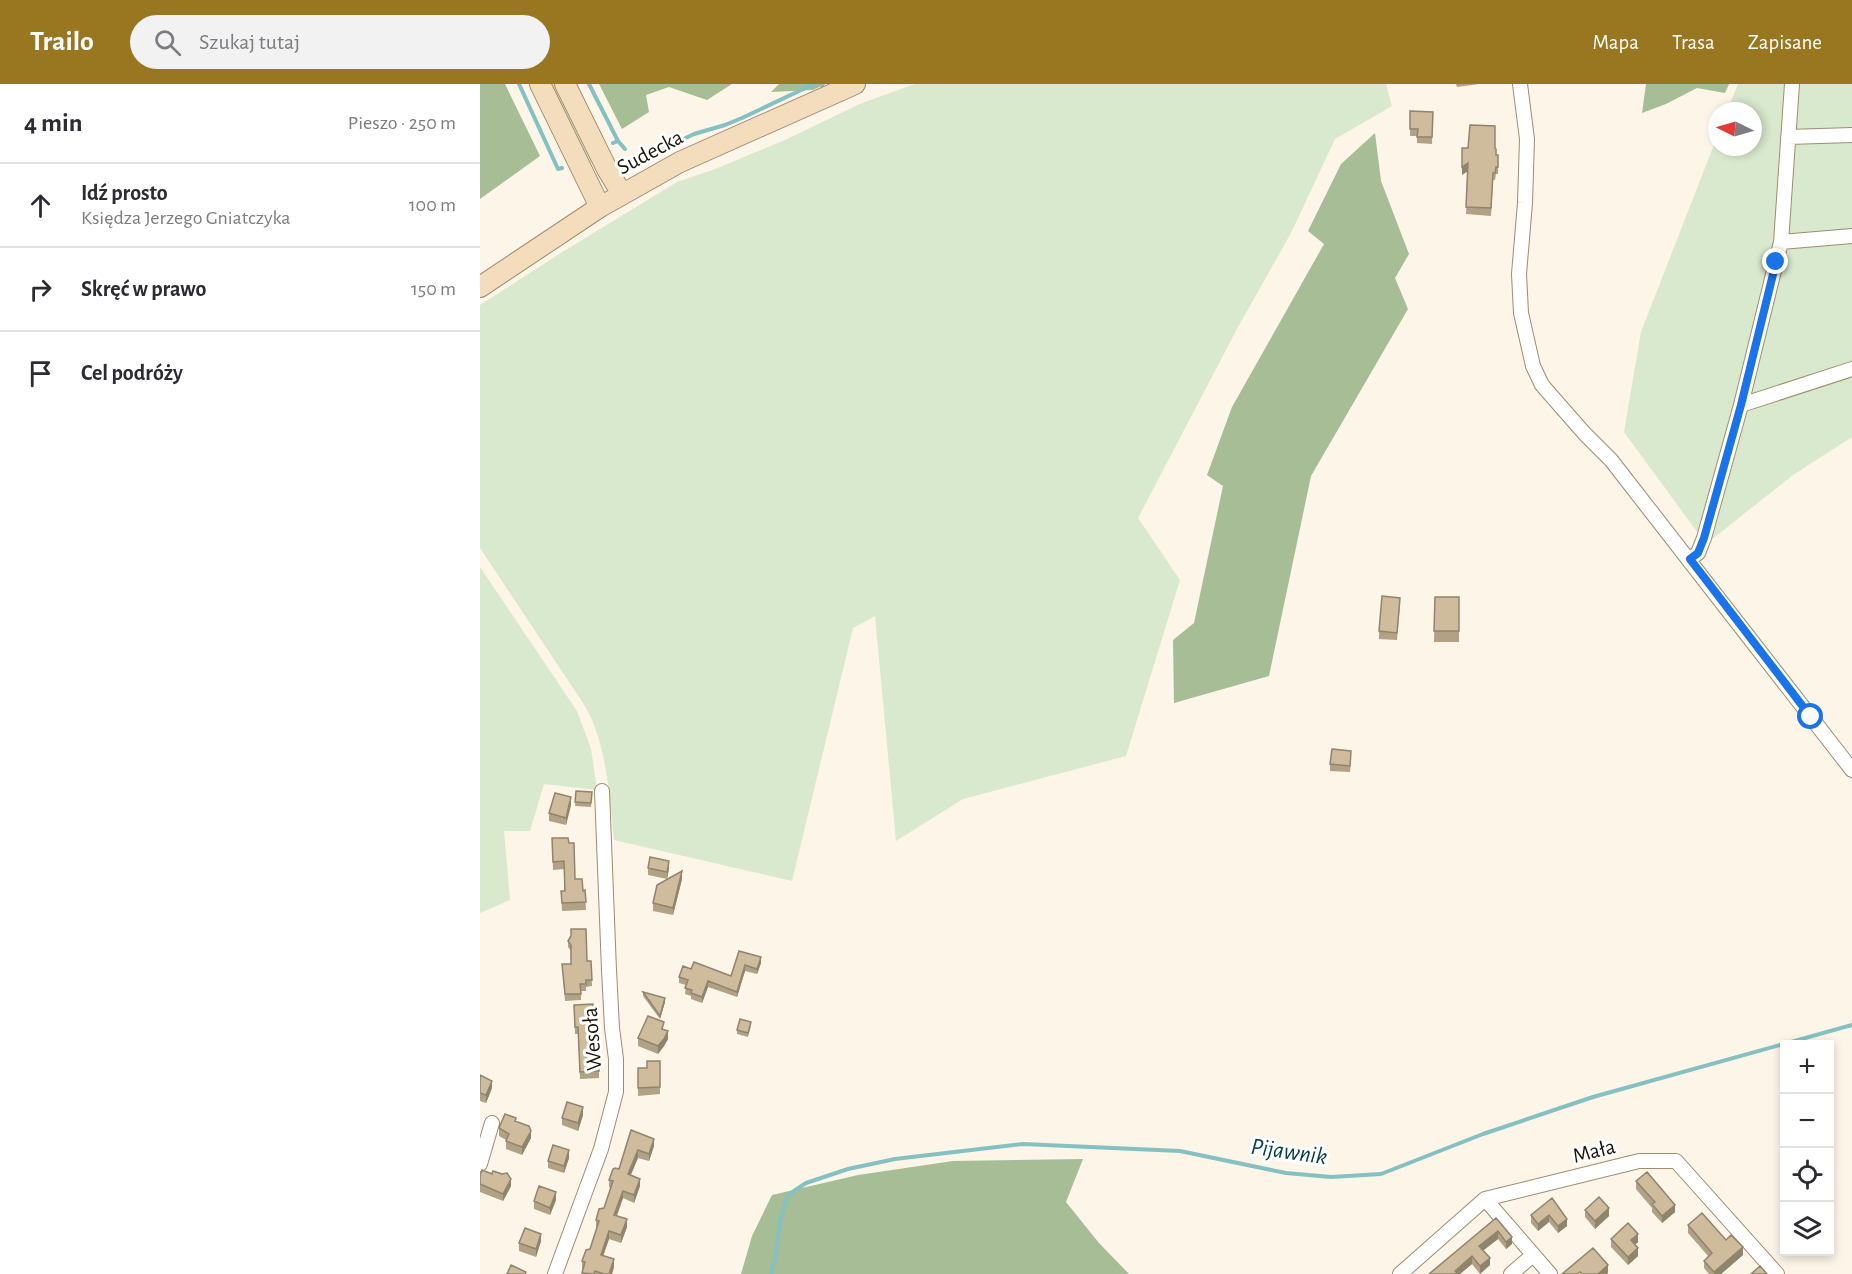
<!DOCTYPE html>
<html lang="pl">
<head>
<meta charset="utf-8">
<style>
	body { margin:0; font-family:"Alegreya Sans",sans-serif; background:#f2f2f3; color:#2b2b33 }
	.controls { position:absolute; right:18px; bottom:18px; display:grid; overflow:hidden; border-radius:0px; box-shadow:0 3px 9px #0003 }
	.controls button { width:54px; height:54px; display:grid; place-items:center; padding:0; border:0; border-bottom:2px solid #e1e1e2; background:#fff; color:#2b2b33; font:30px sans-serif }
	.compass { position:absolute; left:1228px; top:18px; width:54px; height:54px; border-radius:50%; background:#fff; box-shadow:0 3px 9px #0003; rotate:275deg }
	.stop { position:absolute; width:18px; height:18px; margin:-14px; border:4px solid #1a73e8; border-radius:50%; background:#fff }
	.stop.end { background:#1a73e8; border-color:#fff; box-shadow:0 2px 6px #0008 }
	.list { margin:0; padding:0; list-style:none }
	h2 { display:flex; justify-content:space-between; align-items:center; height:78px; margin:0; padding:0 24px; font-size:26px }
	h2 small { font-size:20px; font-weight:400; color:#7c7c81 }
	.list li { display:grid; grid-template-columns:39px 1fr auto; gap:18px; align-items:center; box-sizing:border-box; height:84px; padding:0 24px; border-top:2px solid #e1e1e2 }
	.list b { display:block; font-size:22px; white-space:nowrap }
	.list p { margin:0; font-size:20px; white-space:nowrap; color:#7c7c81 }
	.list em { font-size:20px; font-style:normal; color:#7c7c81 }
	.icon { flex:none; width:33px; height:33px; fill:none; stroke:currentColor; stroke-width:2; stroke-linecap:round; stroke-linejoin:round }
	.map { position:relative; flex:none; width:1372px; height:1190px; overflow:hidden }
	header { display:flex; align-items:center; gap:36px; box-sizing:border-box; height:84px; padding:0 30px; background:#997620; color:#fff }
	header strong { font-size:28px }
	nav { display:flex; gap:33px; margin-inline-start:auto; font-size:21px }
	.search { width:420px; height:54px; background:#f2f2f3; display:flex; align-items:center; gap:15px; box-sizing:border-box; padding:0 21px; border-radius:33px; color:#7c7c81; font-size:22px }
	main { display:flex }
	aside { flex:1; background:#fff }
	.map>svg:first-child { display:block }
	.green { fill:#d9e9cd }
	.forest { fill:#a7bd95 }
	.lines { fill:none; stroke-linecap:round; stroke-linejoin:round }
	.stream { stroke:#85c0c3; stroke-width:4 }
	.street-casing { stroke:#9e8d6e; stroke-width:16 }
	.secondary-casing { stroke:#9e8d6e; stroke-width:22 }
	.street { stroke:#fff; stroke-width:14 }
	.secondary { stroke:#f4ddbd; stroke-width:20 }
	.wall { fill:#b1a286 }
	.shaded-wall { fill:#90846d }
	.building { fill:#cebc9c; stroke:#90846d; stroke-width:1.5 }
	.route { stroke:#1a73e8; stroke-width:8 }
	.labels { text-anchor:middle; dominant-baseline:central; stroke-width:6; stroke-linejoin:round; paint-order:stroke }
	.street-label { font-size:22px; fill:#1b1509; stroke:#fff }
	.water-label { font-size:24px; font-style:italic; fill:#064042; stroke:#fff }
</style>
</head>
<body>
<header>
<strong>Trailo</strong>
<div class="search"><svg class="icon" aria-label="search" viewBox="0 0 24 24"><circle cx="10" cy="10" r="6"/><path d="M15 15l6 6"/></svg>Szukaj tutaj</div>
<nav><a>Mapa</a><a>Trasa</a><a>Zapisane</a></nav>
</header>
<main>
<aside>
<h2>4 min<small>Pieszo · 250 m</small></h2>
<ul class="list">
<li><svg class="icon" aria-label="ahead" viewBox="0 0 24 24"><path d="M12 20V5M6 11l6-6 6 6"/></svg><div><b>Idź prosto</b><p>Księdza Jerzego Gniatczyka</p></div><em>100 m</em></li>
<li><svg class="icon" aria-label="right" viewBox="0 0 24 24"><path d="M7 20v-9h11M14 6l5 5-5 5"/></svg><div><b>Skręć w prawo</b></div><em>150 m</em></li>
<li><svg class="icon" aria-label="arrive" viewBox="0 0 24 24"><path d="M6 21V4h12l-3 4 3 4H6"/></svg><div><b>Cel podróży</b></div></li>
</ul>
</aside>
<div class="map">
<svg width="1372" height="1190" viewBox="0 0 1372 1190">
	<rect width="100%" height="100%" fill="#fcf5e8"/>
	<path class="green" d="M68 0H77L115 76 108 80Z
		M435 0H906L912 22 855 55 811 149 758 243 658 434 700 496 646 672 483 715 416 757 395 532 373 544 312 797 134 756C130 718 128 677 114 641 111 632 106 624 101 616L0 464V221L84 167 197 98 235 85 305 56 382 19Z
		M1258 0H1372V353L1313 391 1226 460 1144 348 1161 248 1237 53V63H1273V27H1247Z
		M0 483 97 627 111 665 117 706 64 700 50 747H24L30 816 0 829Z"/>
	<path class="forest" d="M0 0H25L60 72 0 115Z
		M119 0H252L227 16 189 3 166 11 169 28 142 45Z
		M299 0H346L333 6 291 8Z
		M1166 0H1249L1245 9 1217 4 1186 20 1162 29Z
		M895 49 901 97 929 170 915 194 928 225 831 392 789 592 694 619 693 556 714 539 743 402 727 391 752 323 844 160 828 147 861 80Z
		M603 1075 586 1118 619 1159 649 1190H261L272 1152 292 1111 378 1091 473 1077Z"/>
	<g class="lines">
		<path class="stream" d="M39 0 78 85 82 84
			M109 0 138 57
			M341 0 342 1
			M133 59 138 57 145 65
			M158 73 162 75 214 50 245 41 262 34 334 0
			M291 1190 296 1171 300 1137 308 1111 326 1099 368 1085 415 1075 543 1060 700 1067 806 1089 851 1093 901 1090 1003 1050 1113 1013 1372 941"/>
		<defs>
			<path id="street" d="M1040 0 1047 55 1045 119 1039 190 1041 229 1053 282 1062 301 1104 349 1131 376 1372 686
				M1308 53 1372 51
				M1301 158 1372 152
				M1261 321 1372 285
				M1210 475 1218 469 1224 454 1261 321 1301 158 1312 0
				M0 1080 12 1039
				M1005 1115 1070 1190
				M75 1190 121 1065 136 1008V975L132 944 129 886 122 707
				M920 1190 1005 1115 1159 1077H1196L1297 1190
				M1031 1190 1053 1171"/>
			<path id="secondary" d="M60 0 120 123
				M85 0 127 85 142 110
				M0 203 120 123 200 78 375 0"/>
		</defs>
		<use href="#street" class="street-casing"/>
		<use href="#secondary" class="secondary-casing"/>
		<use href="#street" class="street"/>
		<use href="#secondary" class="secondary"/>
	</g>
	<path class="wall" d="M976 0H999L977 3Z
		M930 27 953 28 952 60 937 59V52H930Z
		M1015 65 1018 79V90H1016L1015 96H1013L1011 132 986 130 988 87 982 91Z
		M955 513H979V558H954Z
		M920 521 917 556 899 555V547Z
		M871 674 870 688 850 687V680Z
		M96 707 112 708 111 723 95 722Z
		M91 721 86 741 69 737V729Z
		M72 754 95 795 103 807 105 806 106 826 82 827 81 807H84V785L73 786Z
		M168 784H189L187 795 168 791Z
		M202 795 193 831 173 827V819Z
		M88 857 107 877H111L112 902 106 903V907H101V916L85 917 82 880H91V867L88 863Z
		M259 867 281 879 277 890 265 887 257 913 228 903 222 919 211 915V912L205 910 206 901 199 899V893L211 885 251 892Z
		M163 908 185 918 180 935 163 912Z
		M94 921 119 987V994L100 995 98 950H95Z
		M271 942 268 953 257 950V946Z
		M184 946 188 955 184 962 178 970 158 962V954Z
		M180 977V1010L158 1012V984H167Z
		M0 991 12 1004 6 1019 0 1017Z
		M103 1031 98 1047 82 1041V1034Z
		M36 1037 51 1054 42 1071 26 1065V1056L19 1052V1044Z
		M151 1046 174 1062 169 1077 158 1074 150 1091 160 1102 154 1119 143 1114 137 1132 147 1143 141 1159 129 1155 123 1172 134 1183 132 1190H102L103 1185H102V1177L110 1165 117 1144 116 1143V1136L124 1124 131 1104 129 1103V1096L139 1085Z
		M89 1074 84 1089 68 1084V1077Z
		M0 1091 31 1102 23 1117 0 1108Z
		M1156 1097 1195 1128 1182 1139 1172 1128V1124L1156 1105Z
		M1072 1114 1087 1142 1078 1149 1069 1138 1058 1147 1051 1139V1131Z
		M76 1116 70 1131 54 1125V1117Z
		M1105 1126 1129 1132 1115 1145 1105 1133Z
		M1016 1134 1032 1160 1026 1165 1018 1155 1003 1166 1010 1181 1000 1190 992 1180 980 1190Z
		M1208 1141 1246 1156 1263 1171 1241 1190H1229L1224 1184V1177L1228 1172 1208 1149Z
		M1131 1155 1158 1158 1155 1161 1158 1172 1148 1181 1131 1163Z
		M61 1157 56 1173 39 1167V1159Z"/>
	<path class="shaded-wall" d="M988 79V87L982 91V83Z
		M91 713V721L86 741V734Z
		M189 777V784L187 795V788Z
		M202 787V795L193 831V824Z
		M281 873V879L277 890V885Z
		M265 881V887L257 913V908Z
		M228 897V903L222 919V913Z
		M185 914V918L180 935V932Z
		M188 947V955L184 962 178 970V962Z
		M12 997V1004L6 1019V1011Z
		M103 1023V1031L98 1047V1039Z
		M51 1047V1054L42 1071V1063Z
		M174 1055V1062L169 1077V1070Z
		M89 1066V1074L84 1089V1082Z
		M158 1066V1074L148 1098V1090Z
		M31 1095V1102L23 1117V1110Z
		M160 1095V1102L154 1119V1111Z
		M143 1107V1114L134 1138V1131Z
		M76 1108V1116L70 1131V1124Z
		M1195 1121V1128L1182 1139V1132Z
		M1129 1124V1132L1115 1145V1137Z
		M1069 1131V1138L1058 1147V1140Z
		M147 1135V1143L141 1159V1151Z
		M1087 1135V1142L1078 1149V1142Z
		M129 1147V1155L121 1178V1171Z
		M1018 1147V1155L999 1170V1162Z
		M61 1150V1157L56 1173V1165Z
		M1158 1150V1158L1151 1164V1156Z
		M1032 1153V1160L1026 1165V1158Z
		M1263 1163V1171L1241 1190H1234V1188Z
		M1158 1164V1172L1148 1181V1173Z
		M992 1172V1180L980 1190H975V1187Z
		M1010 1174V1181L1000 1190V1182Z
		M134 1175V1183L132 1190H129Z
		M1128 1181V1189L1127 1190H1118Z"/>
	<path class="building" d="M930 27 953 28 952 53H937L938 45H930Z
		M990 41 1015 42V64L1016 65V71H1018V83H1016L1015 89H1013L1011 124 986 123 988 79 982 83V64H988Z
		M902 512 920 514 917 549 899 547Z
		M955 513H979V547H954Z
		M852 665 871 667 870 682 850 680Z
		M96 707 112 708 111 719 95 718Z
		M75 709 91 713 86 734 69 729Z
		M72 754H88L89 759H94L95 795H102L103 807 105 806 106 818 82 819 81 807H85L84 777 73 778Z
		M170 773 189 777 187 788 168 784Z
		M202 787 193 824 173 819 177 801Z
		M91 845H106L107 877H111L112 896H106V900H100L101 910H85L82 880H91V861L88 857 91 852Z
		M259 867 281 873 277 885 265 881 257 908 228 897 222 913 211 909 212 906 205 904 208 896 199 893 203 882 211 885 214 878 251 892Z
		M163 908 185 914 180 932Z
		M113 920V926H115L119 987 100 988 98 943H95L94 921Z
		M168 932 184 938 182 945 188 947 184 955 178 962 158 954Z
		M260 935 271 938 268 949 257 946Z
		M167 977H180V1003L158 1004V984H167Z
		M0 991 12 997 6 1011 0 1009Z
		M87 1018 103 1023 98 1039 82 1034Z
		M25 1030 36 1034 35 1037 49 1042 51 1047 42 1063 26 1057 29 1050 19 1044Z
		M151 1046 174 1055 169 1070 158 1066 148 1090 160 1095 154 1111 143 1107 134 1131 147 1135 141 1151 129 1147 121 1171 134 1175 129 1190H124L115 1187 114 1190 102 1189 105 1178 102 1177 106 1166 110 1165 119 1137 116 1136 119 1125 124 1124 133 1097 129 1096 133 1085 135 1084 139 1085Z
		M73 1061 89 1066 84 1082 68 1077Z
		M2 1086 12 1090 13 1087 22 1090 27 1089 31 1095 23 1110 0 1100V1091Z
		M1167 1088 1195 1121 1182 1132 1172 1120 1175 1118 1156 1097Z
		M59 1102 76 1108 70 1124 54 1117Z
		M1119 1113 1129 1124 1115 1137 1105 1126Z
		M1072 1114 1087 1135 1078 1142 1069 1131 1058 1140 1051 1131Z
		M1222 1129 1246 1156 1251 1151 1263 1163 1234 1188 1224 1177 1232 1169 1208 1141Z
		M1016 1134 1032 1153 1026 1158 1018 1147 999 1162 1010 1174 1000 1182 992 1172 975 1187 978 1190H949Z
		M1148 1139 1158 1150 1151 1156 1158 1164 1148 1173 1131 1155Z
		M45 1144 61 1150 56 1165 39 1159Z
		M1113 1164 1128 1181 1118 1190H1102L1100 1188 1097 1190H1082Z
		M31 1181 46 1188 45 1190H27Z
		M1280 1182 1287 1190H1271Z"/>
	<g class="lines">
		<path class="route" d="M1296 178 1261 321 1224 454 1218 469 1210 475 1331 633"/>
	</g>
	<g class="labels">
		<g class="street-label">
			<text transform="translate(170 68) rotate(-28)">Sudecka</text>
			<text transform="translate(112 955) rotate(-94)">Wesoła</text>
			<text transform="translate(1114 1067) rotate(-14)">Mała</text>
		</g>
		<g class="water-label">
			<text transform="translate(809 1068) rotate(8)">Pijawnik</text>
		</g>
	</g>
</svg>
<div class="controls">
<button>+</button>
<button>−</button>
<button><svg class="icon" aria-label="locate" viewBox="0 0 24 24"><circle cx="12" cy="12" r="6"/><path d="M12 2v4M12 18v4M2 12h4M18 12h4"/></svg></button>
<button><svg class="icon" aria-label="layers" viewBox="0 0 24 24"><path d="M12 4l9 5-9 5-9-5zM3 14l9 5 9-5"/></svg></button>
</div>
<svg class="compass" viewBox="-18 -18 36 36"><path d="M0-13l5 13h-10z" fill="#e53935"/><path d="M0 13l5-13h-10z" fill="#7c7c81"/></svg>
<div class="stop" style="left:1331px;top:633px"></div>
<div class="stop end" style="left:1296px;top:178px"></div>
</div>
</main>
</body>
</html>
